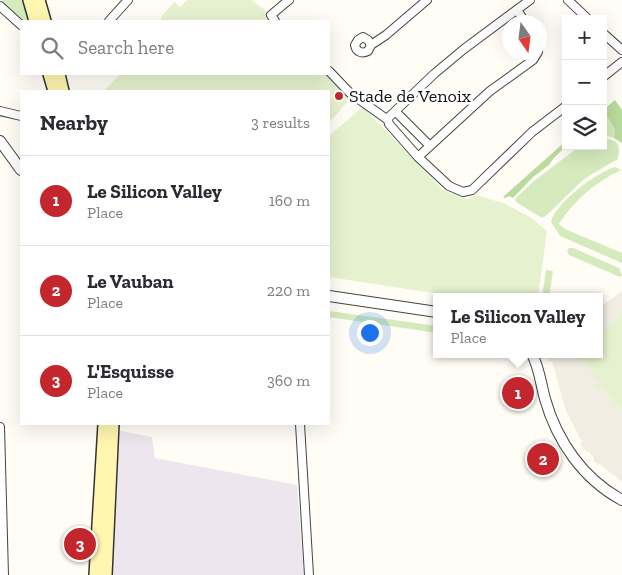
<!DOCTYPE html>
<html lang="en">
<head>
<meta charset="utf-8">
<style>
	body { margin:0; font-family:"Zilla Slab",serif; background:#f2f2f3; color:#2b2b33 }
	.controls { position:absolute; right:15px; top:15px; display:grid; overflow:hidden; border-radius:0px; box-shadow:0 5px 20px #0002 }
	.controls button { width:45px; height:45px; display:grid; place-items:center; padding:0; border:0; border-bottom:1px solid #e1e1e2; background:#fff; color:#2b2b33; font:25px sans-serif }
	.compass { position:absolute; left:502px; top:15px; width:45px; height:45px; border-radius:50%; background:#fff; box-shadow:0 5px 20px #0002; rotate:166deg }
	.you { position:absolute; left:369px; top:332px; width:18px; height:18px; margin:-12px; border:4px solid #fff; border-radius:50%; background:#1a73e8; box-shadow:0 0 0 8px #1a73e833 }
	.badge { display:grid; place-items:center; width:32px; height:32px; border-radius:50%; background:#c4262e; color:#fff; font-size:16px; font-weight:700 }
	.pin { position:absolute; translate:-50% -50%; border:2px solid #fff; box-shadow:0 1px 5px #0006 }
	.popup { position:absolute; left:433px; top:293px; width:170px; height:65px; box-sizing:border-box; display:grid; place-content:center; border-radius:0px; background:#fff; filter:drop-shadow(0 1px 4px #0005); font-size:16px; white-space:nowrap; color:#7c7c81 }
	.popup b { font-size:19px; color:#2b2b33 }
	.popup::after { content:''; position:absolute; left:50%; top:100%; margin-left:-10px; border:10px solid transparent; border-top-color:#fff }
	.list { margin:0; padding:0; list-style:none }
	h2 { display:flex; justify-content:space-between; align-items:center; height:65px; margin:0; padding:0 20px; font-size:21px }
	h2 small { font-size:16px; font-weight:400; color:#7c7c81 }
	.list li { display:grid; grid-template-columns:32px 1fr auto; gap:15px; align-items:center; box-sizing:border-box; height:90px; padding:0 20px; border-top:1px solid #e1e1e2 }
	.list b { display:block; font-size:19px; white-space:nowrap }
	.list p { margin:0; font-size:16px; white-space:nowrap; color:#7c7c81 }
	.list em { font-size:16px; font-style:normal; color:#7c7c81 }
	.icon { flex:none; width:28px; height:28px; fill:none; stroke:currentColor; stroke-width:2; stroke-linecap:round; stroke-linejoin:round }
	.map { position:relative; flex:none; width:622px; height:575px; overflow:hidden }
	.search { position:absolute; background:#fff; box-shadow:0 5px 20px #0002; left:20px; top:20px; width:310px; height:55px; display:flex; align-items:center; gap:12px; box-sizing:border-box; padding:0 18px; border-radius:0px; color:#7c7c81; font-size:19px }
	.panel { position:absolute; background:#fff; box-shadow:0 5px 20px #0002; left:20px; top:90px; width:310px; height:335px; border-radius:0px }
	.map>svg:first-child { display:block }
	.industrial { fill:#eee6ef }
	.green { fill:#d5ebbd }
	.forest { fill:#b9dc9c }
	.pitch { fill:#e6f2cf }
	.plaza { fill:#f1ede2 }
	.lines { fill:none; stroke-linecap:round; stroke-linejoin:round }
	.minor-casing { stroke:#444; stroke-width:10 }
	.tertiary-casing { stroke:#444; stroke-width:12 }
	.secondary-casing { stroke:#333; stroke-width:14 }
	.minor { stroke:#fff; stroke-width:8 }
	.tertiary { stroke:#fff; stroke-width:10 }
	.secondary { stroke:#fff6b0; stroke-width:11 }
	.poi-dot { fill:#c4262e; stroke:#fff; stroke-width:2 }
	.labels { text-anchor:middle; dominant-baseline:central; stroke-width:5; stroke-linejoin:round; paint-order:stroke }
	.poi-label { font-size:18px; fill:#111; stroke:#fff; text-anchor:start }
</style>
</head>
<body>
<div class="map">
<svg width="622" height="575" viewBox="0 0 622 575">
	<rect width="100%" height="100%" fill="#fffdf5"/>
	<path class="industrial" d="M120 431 152 437 155 458 297 485 304 575H113Z"/>
	<path class="green" d="M3 0H22L28 21H22L1 2Z
		M608 118 615 130 614 138 603 135V119Z
		M603 138C620 141 620 144 618 159L592 174 582 181 547 215 542 218 516 202 515 199 535 180 580 146H603Z
		M616 167 621 170C596 182 574 200 559 224L565 229 622 253V263L560 236 551 222C554 204 599 170 616 167Z
		M569 248H573L619 268 622 275 620 277 569 255 567 251Z
		M546 270 553 271 549 297H542Z
		M329 311 437 326V333L329 317Z"/>
	<path class="forest" d="M615 100 622 110V143L614 138 615 130 608 118 603 119V110Z
		M566 141V146L553 159 549 165 533 177 513 198 509 196 505 198 503 197Z"/>
	<path class="pitch" d="M187 0H251L265 10 267 16 273 21H159L162 18 161 17 174 2 180 7Z
		M120 74H328L348 93 350 99 329 123V91H104Z
		M361 108H364L443 190 467 199 476 195 503 203 530 217 547 231 538 297H459L329 277V136Z
		M622 312V411L618 406 613 409 610 405 614 401 602 387 597 391 593 387 599 382 578 359V354H599V335L601 333 599 331V324L605 329Z"/>
	<path class="plaza" d="M622 291V312L605 329 599 324V308Z
		M547 354H578V359H583L599 382 594 387 597 391 602 387 614 401 610 405 613 409 617 406 622 411V482L600 464 598 465 593 460 594 458 588 451 586 452 580 444 582 442 566 411 552 361H549Z"/>
	<g class="lines">
		<defs>
			<path id="minor" d="M568 0 588 19
				M0 6 21 25
				M517 10 525 22
				M109 21 128 0
				M275 21 271 15 289 0
				M603 33 622 50
				M371 45 368 40 363 37 358 40 355 45C356 52 362 54 368 51L371 45 386 35 427 0
				M329 71 350 93 388 120 389 124 418 157 449 186 463 192 472 190 532 132 566 106
				M603 77 622 62
				M0 111 21 116
				M396 112 430 146
				M388 120 389 117 434 74 464 49 530 0
				M418 157 490 91 533 60 538 52
				M300 424 309 575
				M0 427 4 575"/>
			<path id="tertiary" d="M0 141 21 170
				M329 296 437 312
				M532 354C539 367 541 384 545 399 557 441 583 479 622 500"/>
			<path id="secondary" d="M29 0 35 21
				M39 0 45 21
				M49 74 54 91
				M59 74 63 91
				M95 575 104 424
				M106 575 113 424"/>
		</defs>
		<use href="#minor" class="minor-casing"/>
		<use href="#tertiary" class="tertiary-casing"/>
		<use href="#secondary" class="secondary-casing"/>
		<use href="#minor" class="minor"/>
		<use href="#tertiary" class="tertiary"/>
		<use href="#secondary" class="secondary"/>
	</g>
	<circle class="poi-dot" cx="339" cy="96" r="5"/>
	<g class="labels">
		<g class="poi-label">
			<text x="349" y="96">Stade de Venoix</text>
		</g>
	</g>
</svg>
<div class="controls">
<button>+</button>
<button>−</button>
<button><svg class="icon" aria-label="layers" viewBox="0 0 24 24"><path d="M12 4l9 5-9 5-9-5zM3 14l9 5 9-5"/></svg></button>
</div>
<svg class="compass" viewBox="-18 -18 36 36"><path d="M0-13l5 13h-10z" fill="#e53935"/><path d="M0 13l5-13h-10z" fill="#7c7c81"/></svg>
<div class="you"></div>
<div class="pin badge" style="left:518px;top:393px">1</div>
<div class="popup"><b>Le Silicon Valley</b>Place</div>
<div class="pin badge" style="left:543px;top:459px">2</div>
<div class="pin badge" style="left:80px;top:544px">3</div>
<div class="search"><svg class="icon" aria-label="search" viewBox="0 0 24 24"><circle cx="10" cy="10" r="6"/><path d="M15 15l6 6"/></svg>Search here</div>
<section class="panel">
<h2>Nearby<small>3 results</small></h2>
<ul class="list">
<li><span class="badge">1</span><div><b>Le Silicon Valley</b><p>Place</p></div><em>160 m</em></li>
<li><span class="badge">2</span><div><b>Le Vauban</b><p>Place</p></div><em>220 m</em></li>
<li><span class="badge">3</span><div><b>L'Esquisse</b><p>Place</p></div><em>360 m</em></li>
</ul>
</section>
</div>
</body>
</html>
